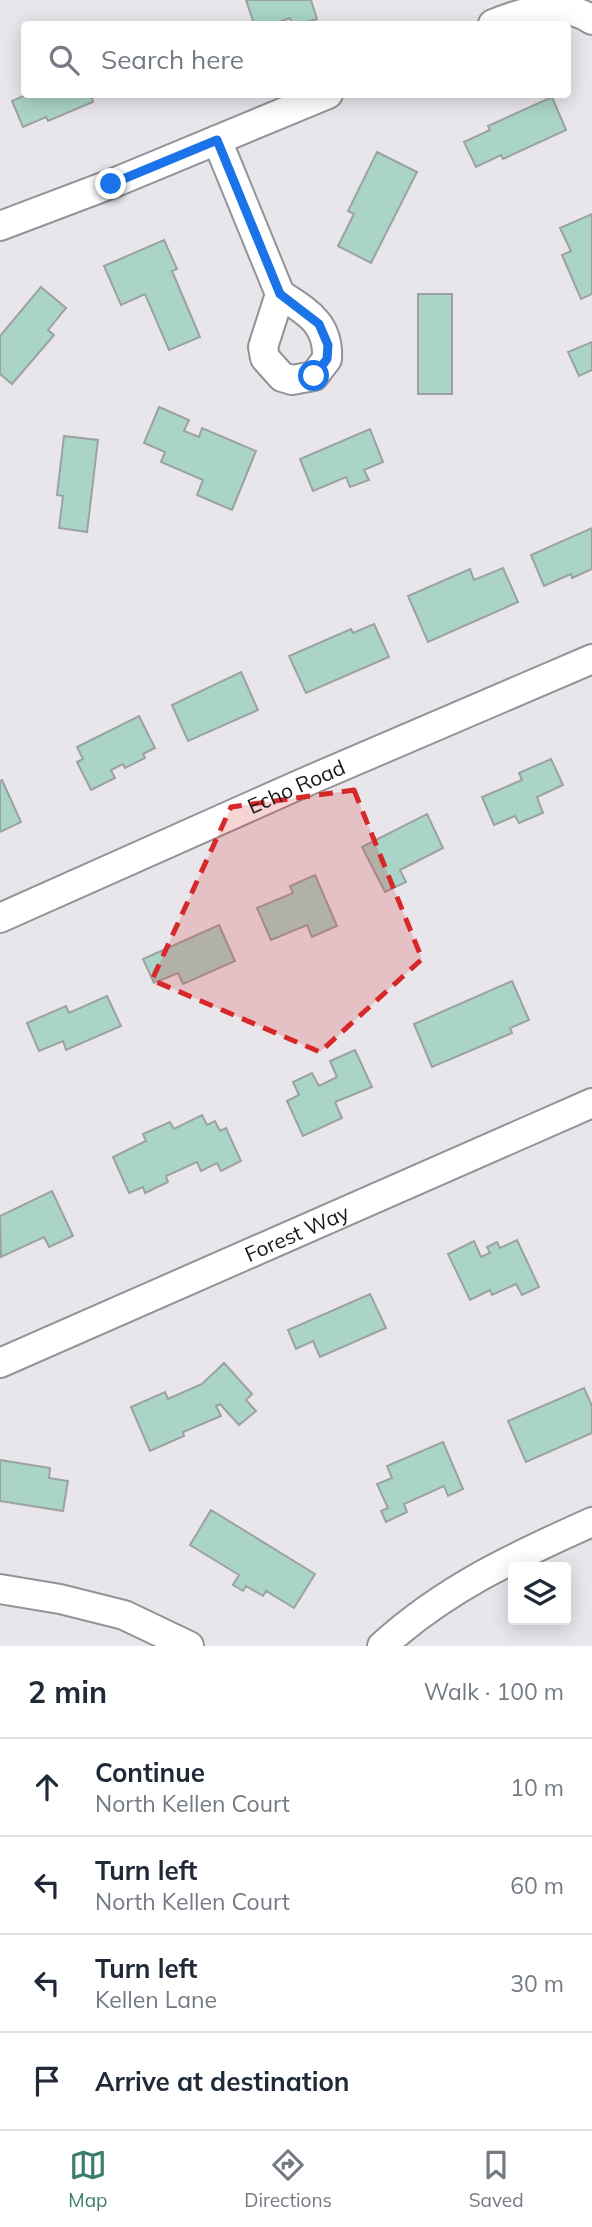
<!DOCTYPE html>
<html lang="en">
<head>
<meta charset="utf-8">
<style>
	body { margin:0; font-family:Mulish,sans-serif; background:#f2f2f3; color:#1f2937 }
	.controls { position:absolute; right:21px; bottom:21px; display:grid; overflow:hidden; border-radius:7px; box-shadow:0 4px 18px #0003 }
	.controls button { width:63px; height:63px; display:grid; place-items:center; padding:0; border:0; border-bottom:2px solid #e0e1e3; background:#fff; color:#1f2937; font:35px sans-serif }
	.stop { position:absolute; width:21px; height:21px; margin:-16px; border:5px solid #1a73e8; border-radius:50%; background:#fff }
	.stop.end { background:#1a73e8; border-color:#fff; box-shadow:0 2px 7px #0008 }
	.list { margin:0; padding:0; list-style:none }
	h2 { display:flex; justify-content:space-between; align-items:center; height:91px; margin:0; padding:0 28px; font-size:30px }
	h2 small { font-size:23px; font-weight:400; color:#747a83 }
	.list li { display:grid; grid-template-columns:46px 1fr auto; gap:21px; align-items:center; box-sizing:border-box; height:98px; padding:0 28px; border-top:2px solid #e0e1e3 }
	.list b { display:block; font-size:26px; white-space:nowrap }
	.list p { margin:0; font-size:23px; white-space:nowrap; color:#747a83 }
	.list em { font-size:23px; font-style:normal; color:#747a83 }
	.icon { flex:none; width:38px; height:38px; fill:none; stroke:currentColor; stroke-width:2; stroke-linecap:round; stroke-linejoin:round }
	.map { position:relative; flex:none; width:592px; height:1646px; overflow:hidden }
	.search { position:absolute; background:#fff; box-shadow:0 4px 18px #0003; left:21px; right:21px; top:21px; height:77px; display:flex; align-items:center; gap:18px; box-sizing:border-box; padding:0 24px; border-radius:7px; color:#747a83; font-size:26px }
	.sheet { height:483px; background:#fff }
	nav { display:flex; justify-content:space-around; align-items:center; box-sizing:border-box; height:98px; border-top:2px solid #e0e1e3; background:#fff; font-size:19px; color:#747a83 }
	nav a { display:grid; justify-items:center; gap:4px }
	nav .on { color:#3b7c6c }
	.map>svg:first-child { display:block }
	.building { fill:#a9d4c7; stroke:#9ca2a0; stroke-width:2 }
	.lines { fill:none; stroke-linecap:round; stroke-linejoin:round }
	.minor-casing { stroke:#959297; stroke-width:32 }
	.minor { stroke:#fff; stroke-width:28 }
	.route { stroke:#1a73e8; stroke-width:9 }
	.marked { fill:#d62828; fill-opacity:0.2; stroke:#d62828; stroke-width:5; stroke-dasharray:14 9; stroke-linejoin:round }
	.labels { text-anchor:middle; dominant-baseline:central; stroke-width:5; stroke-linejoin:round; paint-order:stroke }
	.street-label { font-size:21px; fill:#19181a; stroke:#e9e6eb }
</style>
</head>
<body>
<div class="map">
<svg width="592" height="1646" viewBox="0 0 592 1646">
	<rect width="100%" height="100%" fill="#e9e6eb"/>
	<path class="building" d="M246 0H311L317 19 301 24H292L290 18 273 24H254Z
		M28 94H91L93 102 48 121 46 117 23 127 12 101Z
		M552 97 566 130 503 159 501 155 476 167 464 142 490 130 488 126Z
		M377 152 417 172 371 263 338 246 354 214 348 211Z
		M592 214V294L581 299 562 255 571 251 560 228Z
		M164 240 177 269 172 271 200 337 169 350 145 294 121 305 104 266Z
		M41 287 66 308 48 330 54 335 12 384 0 374V336Z
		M418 294H452V394H418Z
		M592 342V370L579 376 568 352Z
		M159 407 189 420 184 431 199 437 202 428 256 451 232 510 197 495 203 480 161 462 165 452 144 443Z
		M370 429 383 462 364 470 369 480 350 487 346 477 313 491 300 459Z
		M64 436 98 440 87 532 59 528 63 496 57 495Z
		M592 528V569L572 578 571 574 544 586 531 555Z
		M503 568 518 602 428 642 408 596 470 569 474 580Z
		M374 624 389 657 306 693 289 656 351 629 353 633Z
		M241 672 258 710 188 741 172 705Z
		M139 716 155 748 143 754 145 758 125 768 123 764 111 770 115 778 91 790 77 762 83 759 77 747Z
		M551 759 563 785 537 797 543 813 519 823 515 816 494 825 482 797 522 780 519 773Z
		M2 780 21 822 0 832V781Z
		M427 814 443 848 400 870 406 882 385 892 362 847Z
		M315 875 337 926 312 937 307 925 271 940 257 908 293 893 290 886Z
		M219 925 235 961 183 984 178 973 154 983 143 959Z
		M512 981 529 1020 510 1028 512 1033 432 1067 414 1024Z
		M107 996 121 1026 66 1050 63 1041 39 1051 27 1023 66 1006 69 1013Z
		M355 1050 372 1087 335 1102 342 1118 303 1136 287 1101 299 1095 293 1082 312 1073 319 1086 337 1077 330 1061Z
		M202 1115 207 1125 215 1121 220 1131 226 1128 241 1161 221 1171 217 1163 201 1171 197 1162 166 1176 168 1182 145 1193 143 1187 129 1193 113 1157 146 1141 143 1134 170 1122 174 1129Z
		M52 1191 73 1236 49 1247 44 1237 1 1257 0 1216Z
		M517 1240 539 1287 522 1295 516 1284 492 1295 490 1290 470 1300 448 1254 474 1241 481 1257 490 1253 487 1247 497 1242 500 1248Z
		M370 1294 386 1328 320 1357 313 1341 296 1349 288 1330Z
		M224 1363 252 1394 246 1400 256 1411 239 1425 220 1404 216 1406 221 1416 183 1432 184 1436 150 1451 131 1407 165 1392 168 1399 202 1384Z
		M584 1388 592 1406V1433L526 1462 508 1421Z
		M443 1442 463 1489 448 1496 444 1486 404 1504 407 1512 386 1522 381 1511 388 1508 377 1484 392 1478 387 1466Z
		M0 1460 50 1468 49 1478 68 1481 63 1511 0 1501Z
		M211 1510 315 1574 294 1608 266 1591 263 1596 246 1586 243 1591 233 1585 239 1575 190 1545Z"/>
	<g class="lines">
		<defs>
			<g id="minor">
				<path d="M493 24C525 11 563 0 592 20"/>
				<path d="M217 140 280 294 263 347 265 358 282 377 292 380 314 376 327 359C329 323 307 312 280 294"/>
				<path d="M0 226 111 184 328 94"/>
				<path id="s1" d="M0 918 303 783 592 659"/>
				<path id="s2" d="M0 1363 592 1103"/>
				<path d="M0 1589 60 1599 124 1615 189 1646"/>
				<path d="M382 1646C446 1588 514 1557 592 1522"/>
			</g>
		</defs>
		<use href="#minor" class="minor-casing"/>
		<use href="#minor" class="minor"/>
	</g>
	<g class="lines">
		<path class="route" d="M111 184 217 140 280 294 319 324 328 345 327 359 314 376"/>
	</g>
	<path class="marked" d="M354 790 422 959 320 1052 152 980 231 807Z"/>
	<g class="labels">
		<g class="street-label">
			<text stroke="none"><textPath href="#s1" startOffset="324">Echo Road</textPath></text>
			<text stroke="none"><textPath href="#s2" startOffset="324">Forest Way</textPath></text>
		</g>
	</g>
</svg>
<div class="controls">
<button><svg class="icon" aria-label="layers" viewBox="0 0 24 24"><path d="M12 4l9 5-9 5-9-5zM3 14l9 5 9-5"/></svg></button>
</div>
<div class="stop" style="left:314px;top:376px"></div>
<div class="stop end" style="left:111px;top:184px"></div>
<div class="search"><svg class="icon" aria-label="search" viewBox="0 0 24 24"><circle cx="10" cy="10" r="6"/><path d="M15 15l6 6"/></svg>Search here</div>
</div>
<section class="sheet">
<h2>2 min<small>Walk · 100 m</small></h2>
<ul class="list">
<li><svg class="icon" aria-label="ahead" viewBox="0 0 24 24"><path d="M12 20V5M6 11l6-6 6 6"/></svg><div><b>Continue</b><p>North Kellen Court</p></div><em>10 m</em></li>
<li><svg class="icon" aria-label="left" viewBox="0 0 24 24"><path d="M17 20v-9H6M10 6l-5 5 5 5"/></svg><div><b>Turn left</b><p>North Kellen Court</p></div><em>60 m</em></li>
<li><svg class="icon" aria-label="left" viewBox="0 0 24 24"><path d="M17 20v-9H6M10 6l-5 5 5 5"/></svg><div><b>Turn left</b><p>Kellen Lane</p></div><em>30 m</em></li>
<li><svg class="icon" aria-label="arrive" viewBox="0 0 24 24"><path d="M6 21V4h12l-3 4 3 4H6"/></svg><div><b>Arrive at destination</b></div></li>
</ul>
</section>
<nav>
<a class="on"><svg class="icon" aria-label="map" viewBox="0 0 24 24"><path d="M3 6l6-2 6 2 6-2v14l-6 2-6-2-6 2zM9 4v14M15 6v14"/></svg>Map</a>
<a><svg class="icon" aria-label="directions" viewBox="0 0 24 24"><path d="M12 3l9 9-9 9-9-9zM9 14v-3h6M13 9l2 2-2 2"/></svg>Directions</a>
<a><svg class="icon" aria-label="saved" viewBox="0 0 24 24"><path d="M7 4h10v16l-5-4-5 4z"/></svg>Saved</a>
</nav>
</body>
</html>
